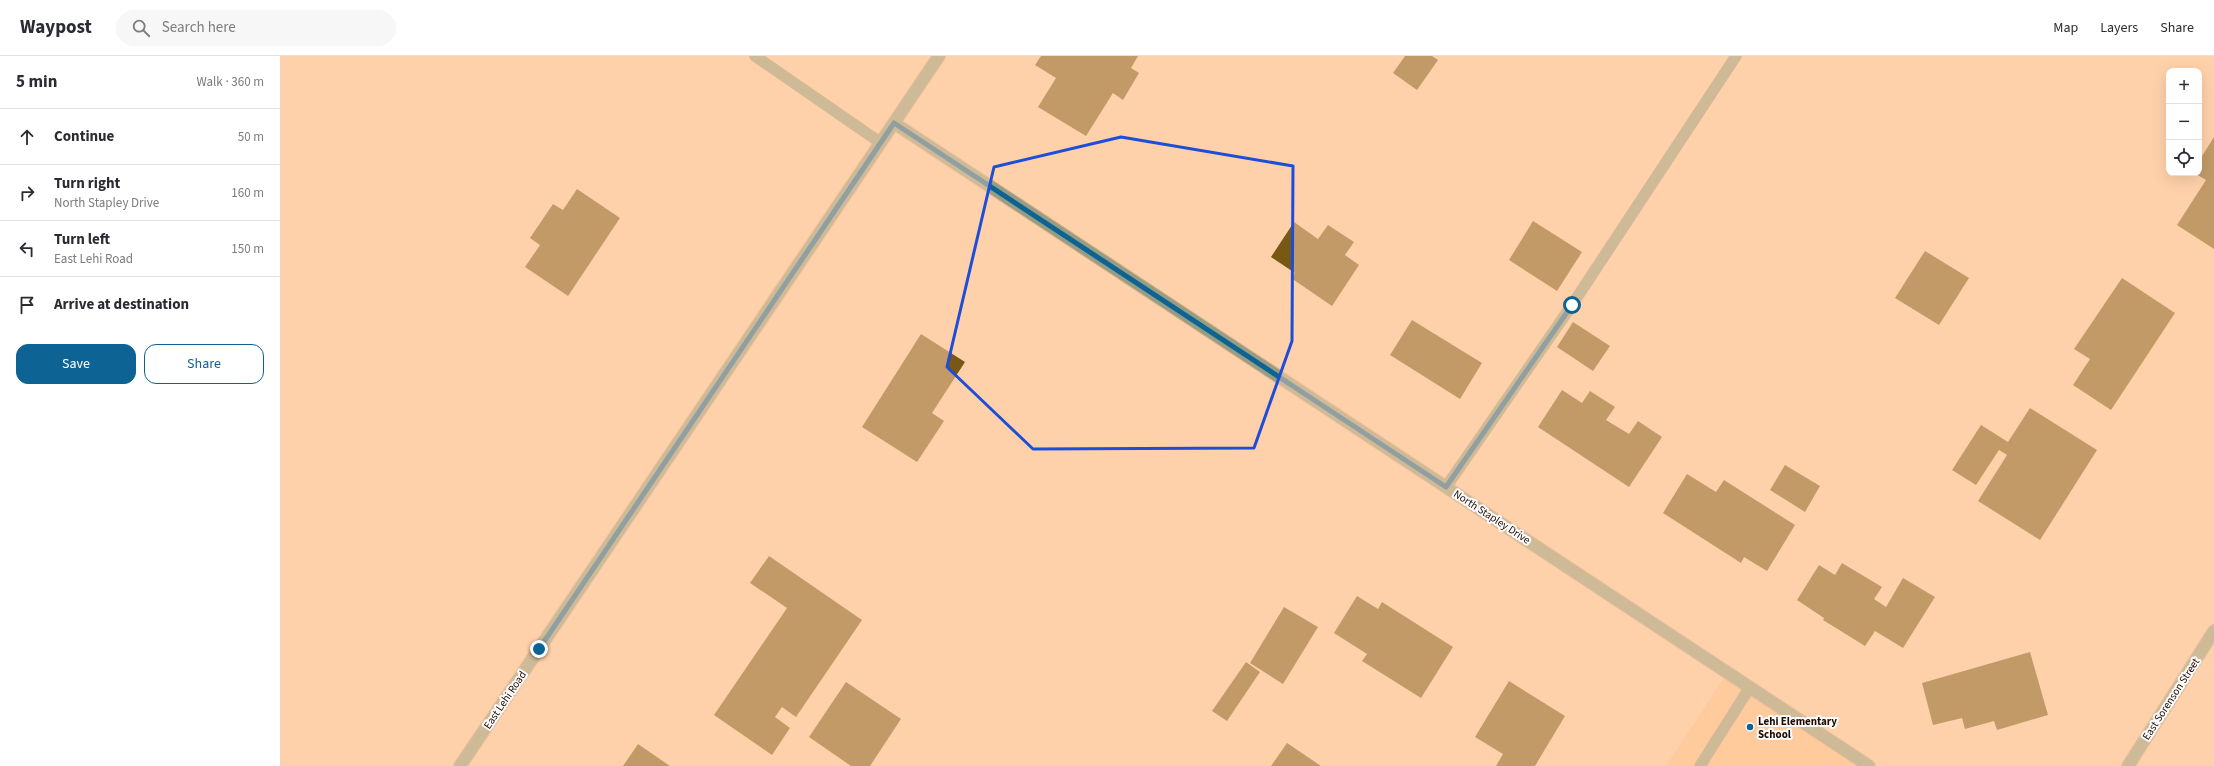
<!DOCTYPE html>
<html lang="en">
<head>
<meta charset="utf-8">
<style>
	body { margin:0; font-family:"Source Sans 3",sans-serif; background:#f7f7f7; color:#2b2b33 }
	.controls { position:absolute; right:12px; top:12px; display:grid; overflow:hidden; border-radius:8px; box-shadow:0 4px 16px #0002 }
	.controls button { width:36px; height:36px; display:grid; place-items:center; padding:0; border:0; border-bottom:1px solid #e1e1e2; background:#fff; color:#2b2b33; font:20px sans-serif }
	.stop { position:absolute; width:12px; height:12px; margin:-9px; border:3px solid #0c6394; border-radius:50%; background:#fff }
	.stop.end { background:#0c6394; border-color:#fff; box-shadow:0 1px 4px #0008 }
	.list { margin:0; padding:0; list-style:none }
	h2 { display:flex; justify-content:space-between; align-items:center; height:52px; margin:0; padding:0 16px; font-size:17px }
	h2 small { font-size:13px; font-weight:400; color:#7c7c81 }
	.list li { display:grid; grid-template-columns:26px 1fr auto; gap:12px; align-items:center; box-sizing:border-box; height:56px; padding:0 16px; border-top:1px solid #e1e1e2 }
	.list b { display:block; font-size:15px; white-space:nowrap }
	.list p { margin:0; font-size:13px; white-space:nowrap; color:#7c7c81 }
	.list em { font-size:13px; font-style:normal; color:#7c7c81 }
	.actions { display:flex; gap:8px; padding:12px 16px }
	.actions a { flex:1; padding:9px 0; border:1px solid #0c6394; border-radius:12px; text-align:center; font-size:14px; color:#0c6394 }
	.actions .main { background:#0c6394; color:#fff }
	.icon { flex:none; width:22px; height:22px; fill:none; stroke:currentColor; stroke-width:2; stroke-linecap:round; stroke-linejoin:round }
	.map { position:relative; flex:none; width:1934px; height:710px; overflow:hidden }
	header { display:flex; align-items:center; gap:24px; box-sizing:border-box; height:56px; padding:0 20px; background:#fff; border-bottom:1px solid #e1e1e2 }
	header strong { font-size:19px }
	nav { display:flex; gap:22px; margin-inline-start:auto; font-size:14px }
	.search { width:280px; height:36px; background:#f7f7f7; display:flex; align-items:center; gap:10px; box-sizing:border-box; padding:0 14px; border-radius:22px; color:#7c7c81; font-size:15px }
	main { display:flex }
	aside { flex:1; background:#fff }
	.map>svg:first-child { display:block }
	.built { fill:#ffc08b }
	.building { fill:#775815 }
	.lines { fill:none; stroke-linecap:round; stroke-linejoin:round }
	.lane-casing { stroke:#d7ae8c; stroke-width:12 }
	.street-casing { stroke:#d7ae8c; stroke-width:14 }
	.lane { stroke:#959e82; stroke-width:11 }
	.street { stroke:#959e82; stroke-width:12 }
	.route { stroke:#0c6394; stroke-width:5 }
	.marked { fill:none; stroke:#1d4ed8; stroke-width:3; stroke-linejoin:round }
	.poi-dot { fill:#0c6394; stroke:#fcfcfc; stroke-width:1.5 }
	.labels { text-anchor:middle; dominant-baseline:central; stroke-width:4; stroke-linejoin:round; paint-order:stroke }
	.street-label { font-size:11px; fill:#1f0c00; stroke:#fcfcfc }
	.poi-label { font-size:11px; font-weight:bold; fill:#1f0c00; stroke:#fcfcfc; text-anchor:start }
</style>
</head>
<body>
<header>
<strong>Waypost</strong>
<div class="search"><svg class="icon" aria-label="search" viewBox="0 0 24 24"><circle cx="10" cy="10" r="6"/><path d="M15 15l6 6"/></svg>Search here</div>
<nav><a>Map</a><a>Layers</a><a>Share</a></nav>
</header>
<main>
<aside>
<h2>5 min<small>Walk · 360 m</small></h2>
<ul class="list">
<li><svg class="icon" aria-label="ahead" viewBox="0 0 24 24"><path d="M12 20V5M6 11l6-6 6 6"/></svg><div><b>Continue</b></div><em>50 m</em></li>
<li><svg class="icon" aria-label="right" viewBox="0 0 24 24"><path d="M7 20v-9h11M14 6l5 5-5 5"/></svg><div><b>Turn right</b><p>North Stapley Drive</p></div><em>160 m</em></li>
<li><svg class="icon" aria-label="left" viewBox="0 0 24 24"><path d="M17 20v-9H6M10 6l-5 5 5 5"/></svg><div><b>Turn left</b><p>East Lehi Road</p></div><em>150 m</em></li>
<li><svg class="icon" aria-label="arrive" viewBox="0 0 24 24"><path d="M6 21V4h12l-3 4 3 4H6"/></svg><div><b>Arrive at destination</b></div></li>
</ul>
<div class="actions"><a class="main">Save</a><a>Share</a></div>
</aside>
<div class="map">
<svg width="1934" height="710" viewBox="0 0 1934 710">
	<rect width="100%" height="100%" fill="#ffd1ab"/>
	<path class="built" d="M1447 617 1589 710H1386Z"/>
	<path class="building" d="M761 0H858L851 12 859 17 843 44 833 37 806 80 758 51 776 22 755 9Z
		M1125 0H1152L1158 4 1137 34 1113 17Z
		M1934 81V193L1897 169 1926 124 1914 117H1919V105Z
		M297 133 340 162 288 240 245 211 260 189 250 182 273 148 283 154Z
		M1253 165 1302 196 1277 235 1229 204Z
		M1014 166 1038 183 1048 169 1074 186 1065 199 1079 209 1052 250 1011 222 1015 217 991 201Z
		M1645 195 1689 222 1659 269 1615 242Z
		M1842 222 1895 257 1831 354 1793 329 1810 303 1794 293Z
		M1132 264 1202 307 1180 343 1110 299Z
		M1293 266 1330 290 1313 315 1277 291Z
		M641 278 685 306 652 357 664 365 637 406 582 371Z
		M1282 334 1302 347 1310 335 1335 351 1326 364 1349 378 1358 365 1382 381 1349 431 1258 371Z
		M1750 352 1817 394 1760 484 1698 445 1727 399 1719 394 1696 429 1672 414 1701 369 1728 386Z
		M1505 409 1540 430 1525 456 1490 434Z
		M1407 418 1436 436 1444 424 1515 469 1487 515 1464 501 1461 507 1383 457Z
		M489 500 582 564 516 661 502 651 495 661 510 672 492 699 434 659 507 552 470 527Z
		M1562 507 1602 531 1594 543 1606 551 1623 522 1655 541 1623 592 1595 575 1585 590 1543 564 1544 562 1517 544 1539 509 1555 519Z
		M1077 540 1098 553 1102 546 1173 591 1141 642 1082 605 1087 598 1054 577Z
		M1004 551 1038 571 1003 628 970 607Z
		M1750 596 1768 659 1717 674 1714 665 1685 673 1682 662 1653 669 1642 627Z
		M966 606 980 616 947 665 932 655Z
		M1229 625 1285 660 1255 710H1216L1223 698 1195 681Z
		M566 626 621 663 590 710H571L529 681Z
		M1007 687 1041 710H991Z
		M358 688 390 710H343Z"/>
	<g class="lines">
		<defs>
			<path id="lane" d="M475 0 601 87
				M1166 431 1292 249 1456 0
				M1420 710 1470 631"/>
			<path id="street" d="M614 67 1589 710
				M180 710 659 0
				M1848 710 1934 575"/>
		</defs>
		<use href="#lane" class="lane-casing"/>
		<use href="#street" class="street-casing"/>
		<use href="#lane" class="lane"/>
		<use href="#street" class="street"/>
	</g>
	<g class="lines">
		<path class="route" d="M259 593 614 67 1166 431 1292 249"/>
	</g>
	<path d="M0 0H1934V710H0ZM841 81 1013 110 1012 285 974 392 753 393 667 311 714 111Z" fill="#ffd1ab" fill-opacity=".55" fill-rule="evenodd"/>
	<path class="marked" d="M841 81 1013 110 1012 285 974 392 753 393 667 311 714 111Z"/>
	<circle class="poi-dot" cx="1470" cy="671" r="4"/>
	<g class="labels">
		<g class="street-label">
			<text transform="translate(1212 461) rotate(33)">North Stapley Drive</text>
			<text transform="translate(1891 643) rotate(-57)">East Sorenson Street</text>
			<text transform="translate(225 644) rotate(-56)">East Lehi Road</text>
		</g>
		<g class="poi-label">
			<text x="1478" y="665">Lehi Elementary<tspan x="1478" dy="13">School</tspan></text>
		</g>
	</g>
</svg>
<div class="controls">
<button>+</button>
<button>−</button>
<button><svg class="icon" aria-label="locate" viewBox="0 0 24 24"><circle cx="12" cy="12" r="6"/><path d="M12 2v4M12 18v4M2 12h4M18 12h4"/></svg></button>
</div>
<div class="stop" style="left:1292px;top:249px"></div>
<div class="stop end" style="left:259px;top:593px"></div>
</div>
</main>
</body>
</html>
